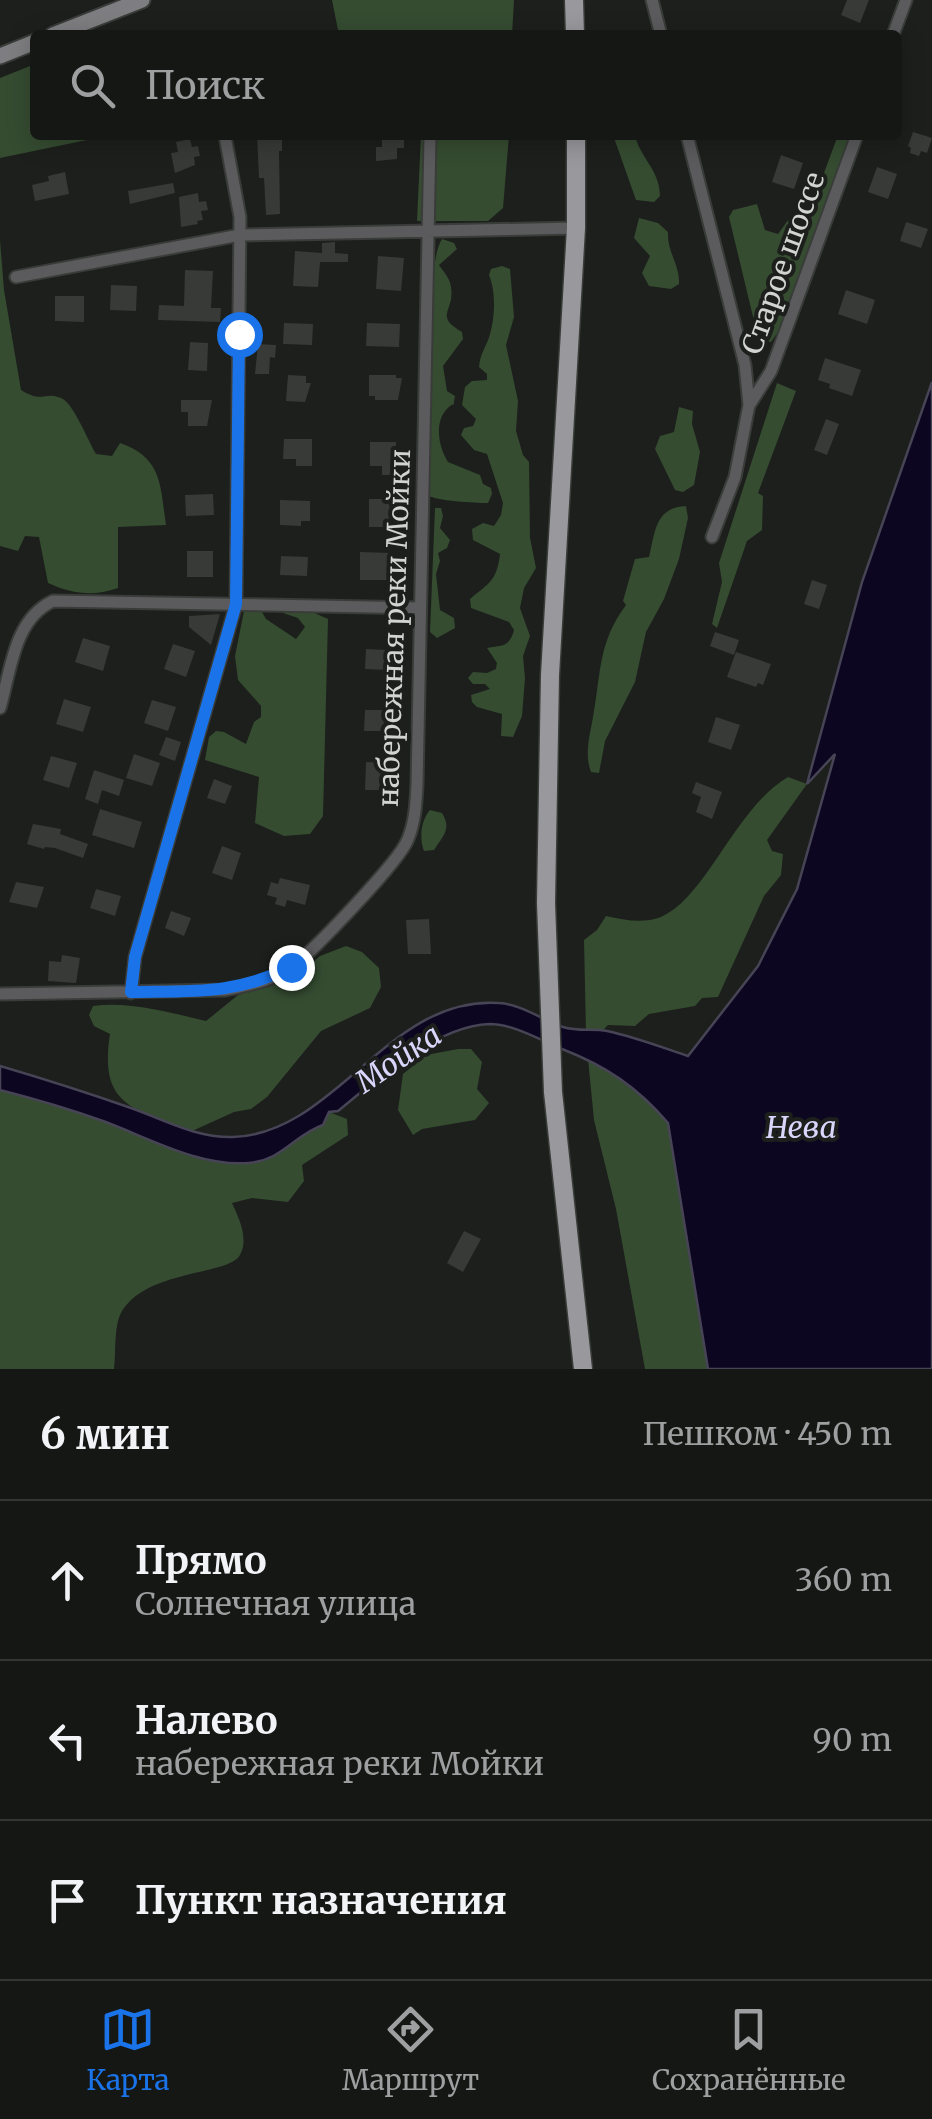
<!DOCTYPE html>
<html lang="ru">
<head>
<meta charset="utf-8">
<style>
	body { margin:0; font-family:Merriweather,serif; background:#222422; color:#f1f3f6 }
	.stop { position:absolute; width:30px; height:30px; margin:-22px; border:8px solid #1a73e8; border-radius:50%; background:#fff }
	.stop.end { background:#1a73e8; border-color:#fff; box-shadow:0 2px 10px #0008 }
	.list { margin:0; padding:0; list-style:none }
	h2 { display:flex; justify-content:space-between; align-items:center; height:130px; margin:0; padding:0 40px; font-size:42px }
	h2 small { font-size:32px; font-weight:400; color:#9d9fa0 }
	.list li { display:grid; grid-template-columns:65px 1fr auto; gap:30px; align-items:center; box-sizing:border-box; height:160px; padding:0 40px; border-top:2px solid #343634 }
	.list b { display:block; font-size:38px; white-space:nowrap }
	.list p { margin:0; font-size:32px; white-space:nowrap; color:#9d9fa0 }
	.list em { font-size:32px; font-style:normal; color:#9d9fa0 }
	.icon { flex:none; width:55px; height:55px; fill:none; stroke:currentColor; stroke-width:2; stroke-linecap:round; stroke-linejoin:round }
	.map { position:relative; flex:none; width:932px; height:1369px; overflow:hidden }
	.search { position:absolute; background:#151714; box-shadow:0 5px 25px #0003; left:30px; right:30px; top:30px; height:110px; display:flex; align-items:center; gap:25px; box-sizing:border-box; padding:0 35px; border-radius:10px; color:#9d9fa0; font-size:38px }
	.sheet { height:610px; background:#151714 }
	nav { display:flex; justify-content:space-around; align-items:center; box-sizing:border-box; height:140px; border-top:2px solid #343634; background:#151714; font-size:28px; color:#9d9fa0 }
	nav a { display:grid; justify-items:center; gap:5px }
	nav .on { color:#1a73e8 }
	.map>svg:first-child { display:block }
	.green { fill:#354c31 }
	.water { fill:#0c0621; stroke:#474456; stroke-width:2.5 }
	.building { fill:#373a36 }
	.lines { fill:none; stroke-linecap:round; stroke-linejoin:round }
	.street-casing { stroke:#393c38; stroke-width:15 }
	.secondary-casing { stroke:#393c38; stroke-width:19 }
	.primary-casing { stroke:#393c38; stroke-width:21 }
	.street { stroke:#5b5b5d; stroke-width:11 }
	.secondary { stroke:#7e7d81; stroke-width:15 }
	.primary { stroke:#99989d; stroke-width:18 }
	.route { stroke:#1a73e8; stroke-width:12 }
	.labels { text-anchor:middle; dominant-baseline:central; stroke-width:8; stroke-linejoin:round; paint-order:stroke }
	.street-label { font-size:28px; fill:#d1d4d1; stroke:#1c1f1b }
	.water-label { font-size:30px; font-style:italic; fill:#d9d6fc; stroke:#1c1f1b }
</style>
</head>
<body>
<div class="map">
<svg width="932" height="1369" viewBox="0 0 932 1369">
	<rect width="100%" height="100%" fill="#1c1f1b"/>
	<path class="green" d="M332 0H514L512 35H339Z
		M35 64V135H111L0 158V78Z
		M421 135H509L503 208 488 221H417Z
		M613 135H635C640 158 660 170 660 196L654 202 636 200Z
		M838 135H850L780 329 771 342 762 340 755 325 729 217 733 210 757 204 765 230 778 234 791 216 810 211Z
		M639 218 658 223 668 232C667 253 680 264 679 284L671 289 649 286 642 273 650 256 634 238Z
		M442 239 454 243 457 249 439 265C443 271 450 278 451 287 455 312 433 315 462 332L463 339 443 366 447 391 455 396C452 412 457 398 446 410 434 424 439 448 448 462L480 475 483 484 491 488 492 494 488 503C475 503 436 501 427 495L430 294C434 278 434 251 442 239Z
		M0 240 4 290 21 390C44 404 43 391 61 398 73 402 88 441 96 454L112 456 120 443C163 458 160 486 166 525L118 527V588C92 597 73 594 48 583L39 537 25 536 18 551 0 546Z
		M502 266 510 269 514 317 506 345 518 401 516 431 523 455 529 462 530 538 536 568 524 588 520 608 530 636 523 656 525 678 522 716 513 737 501 736 502 714 477 707 472 702 471 695 490 689 485 684H473L468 678 473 672 487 673 496 669 497 663 487 648C502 645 509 648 514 630L509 622 471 608 470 599C488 584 497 581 500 554L473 540 472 529 483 523 494 526 501 515 503 503 487 454 474 450 461 435 464 428 473 426 476 419 462 405 465 387 472 381 487 380V374L479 367C480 353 487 346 490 334 495 317 496 292 489 275L491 269Z
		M777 383 796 391 758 493 763 496 762 530 747 541 717 628 712 624 722 582 719 563Z
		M679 407 693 411 692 424 700 452 694 485 683 492 675 490 655 449 660 436 674 432Z
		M686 506 688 518 679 559 664 599 646 632 635 682 605 741 599 773 591 772C584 754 590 735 593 717 601 674 598 642 626 605L623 601 635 559 649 557C655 533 655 507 686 506Z
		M435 508H441L443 516 440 528 450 540 447 548 438 553 440 561 436 574 440 610 454 618 455 628 437 638 430 632Z
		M252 609 262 612 266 619 296 639 305 627 298 618 283 613 285 609 310 611 328 619 323 816 310 834 284 836 255 823 259 777 205 760 209 737 216 731 224 732 246 744 254 722 261 717V706L238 680 235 656 244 611Z
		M788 777 807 784 767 840 772 851 783 854 781 875 764 896 718 997 702 998 695 1006 649 1014 635 1026 608 1025 603 1030 586 1033 584 940 597 930 606 916C624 920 643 924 661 917 706 898 736 807 788 777Z
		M430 810 442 813C452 829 443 836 434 850L424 851C419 838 421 820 430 810Z
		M346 946 362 952 379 968 381 987 370 1008 321 1031 267 1097 251 1109 234 1112 190 1132C131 1108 99 1105 110 1034L94 1026 89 1015 93 1006C129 1001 171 1013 206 1021L238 995 269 987 302 971 320 956Z
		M458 1049H471L482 1062 477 1089 489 1103 475 1120 422 1129 413 1135 398 1110 403 1074 426 1055Z
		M588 1059C621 1076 644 1095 668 1123L708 1369H645L616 1209 594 1120Z
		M0 1090C35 1099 69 1109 103 1121 149 1138 199 1167 249 1163 283 1160 294 1135 323 1125L329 1112 347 1119 348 1135 302 1165 304 1181 288 1202 252 1198 232 1203C239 1218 249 1239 240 1255 229 1276 142 1269 120 1315 114 1329 116 1354 114 1369H0Z"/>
	<path class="water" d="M932 382V1369H708L668 1123C637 1087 606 1066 562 1049 540 1040 514 1024 489 1024 437 1026 377 1079 338 1111L329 1112 323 1125C294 1135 283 1160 249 1163 199 1167 149 1138 103 1121 69 1109 35 1099 0 1090V1066C44 1079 88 1093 131 1108 165 1120 196 1138 233 1137 336 1134 388 995 499 1003 520 1004 543 1020 563 1027 579 1032 592 1028 607 1031 635 1037 661 1047 688 1056L758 966 797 889 835 754 807 784 862 582Z"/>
	<path class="building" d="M847 0H869L860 23 841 15Z
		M913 132 932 138 927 153 921 151 919 156 910 153 911 148 908 146Z
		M257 135 282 137V151H279L280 214 266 215 264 178H259Z
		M382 135 404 139V148H397V159L376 161V147H382Z
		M190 139 192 147 198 146 200 156 194 157 195 165 175 173 171 153 178 152 176 142Z
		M781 155 803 163 794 189 772 182Z
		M877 167 897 174 888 199 868 192Z
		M65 172 69 194 35 201 32 185 49 181 48 176Z
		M173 183 175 193 130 204 128 191Z
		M198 193 199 202 206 201 208 210 201 211 203 220 197 221 198 224 181 227 179 197Z
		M906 222 928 229 921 248 900 241Z
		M335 242V253L348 254V262H320L318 287 293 286 295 251 322 253V243Z
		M378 256 404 258 401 291 376 289Z
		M185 270 213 271 211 308H221L220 322 158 320 159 305 184 306Z
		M111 285 137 286 136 311 110 310Z
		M846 290 875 300 867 324 838 314Z
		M55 296H84V322L55 321Z
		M284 323 313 324 312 345 283 344Z
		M367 323 400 324 399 347 366 346Z
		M190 342 208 343 207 371 188 370Z
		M258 344 276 345 275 358 270 357 269 374H255Z
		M825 358 861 370 852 396 829 388 830 384 818 380Z
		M288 375 306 376V383H311L305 402 286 401Z
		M369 375H396V378H402L398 400H375V396H369Z
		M181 400H212L207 426H188V412H181Z
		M826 419 839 424 827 455 814 450Z
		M284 439H312V466H296V459H283Z
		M370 442H396L395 475H382V466H370Z
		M213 494 214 515 186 516 185 495Z
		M369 499H392V527H369Z
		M280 500 310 501V521H301V526L280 525Z
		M187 551H213V577H187Z
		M360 552 392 553V580H360Z
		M281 556 308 557 307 576 280 575Z
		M812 580 827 585 819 609 804 604Z
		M220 614 211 645 189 627V616Z
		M715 632 739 640 734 655 710 646Z
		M83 638 110 646 103 671 75 662Z
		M173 644 195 651 186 677 164 669Z
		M366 649 388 650 387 670 365 669Z
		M736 652 771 664 763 685 758 683 756 687 727 677Z
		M64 699 91 707 83 732 56 724Z
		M152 700 176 707 168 731 144 723Z
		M365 710H386V731H364Z
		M716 717 740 725 731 750 708 742Z
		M166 737 181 742 175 761 159 755Z
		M134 754 160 763 152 786 126 778Z
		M51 756 77 763 69 788 43 780Z
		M366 762 386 763V790H365Z
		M94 770 124 780 119 796 102 790 98 804 85 799Z
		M214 779 232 786 225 804 207 798Z
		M696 782 722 792 712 819 696 812 701 797 692 793Z
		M100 809 142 822 134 848 92 835Z
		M33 824 61 829 60 834 88 844 83 858 55 848 45 847 44 849 27 844Z
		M222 846 241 853 232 880 212 873Z
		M280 878 310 885 305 905 287 900 285 907 275 904 277 898 267 895 271 882 278 884Z
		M16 882 44 887 37 908 9 902Z
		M96 889 121 896 115 916 90 908Z
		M171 911 191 918 184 936 165 928Z
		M429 919 431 954H408L406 920Z
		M62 955 80 958 76 983 48 981 49 961 61 962Z
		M464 1231 481 1239 463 1272 447 1263Z"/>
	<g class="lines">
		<defs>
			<path id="street" d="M652 0 661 35
				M893 35 906 0
				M687 135 745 365 749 405 735 477 712 537
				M16 277 240 235 576 228
				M750 404 771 371 857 135
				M0 708C11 670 14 619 53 601L420 608
				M131 993 135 957 236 604 240 217 225 136
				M0 994 225 990C248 985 272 981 292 967 313 951 400 861 408 839 415 822 416 804 417 785L430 138"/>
			<path id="secondary" d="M53 35 142 0
				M0 56 35 42"/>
			<path id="primary" d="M574 0 575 35
				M576 135V228L550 675 546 903 553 1092 583 1369"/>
		</defs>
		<use href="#street" class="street-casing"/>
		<use href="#secondary" class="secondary-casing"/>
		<use href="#primary" class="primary-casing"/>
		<use href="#street" class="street"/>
		<use href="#secondary" class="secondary"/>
		<use href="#primary" class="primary"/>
	</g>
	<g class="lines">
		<path class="route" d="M239 334 236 604 135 957 131 992C192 991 235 995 291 967"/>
	</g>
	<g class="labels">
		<g class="street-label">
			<text transform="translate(783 263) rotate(-70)">Старое шоссе</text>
			<text transform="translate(394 628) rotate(-88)">набережная реки Мойки</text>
		</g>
		<g class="water-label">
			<text transform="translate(398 1058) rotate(-34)">Мойка</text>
			<text x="801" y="1127">Нева</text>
		</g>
	</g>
</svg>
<div class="stop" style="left:239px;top:334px"></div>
<div class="stop end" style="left:291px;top:967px"></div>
<div class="search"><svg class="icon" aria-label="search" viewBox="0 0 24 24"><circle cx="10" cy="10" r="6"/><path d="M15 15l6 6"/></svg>Поиск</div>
</div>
<section class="sheet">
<h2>6 мин<small>Пешком · 450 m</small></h2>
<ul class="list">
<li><svg class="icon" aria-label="ahead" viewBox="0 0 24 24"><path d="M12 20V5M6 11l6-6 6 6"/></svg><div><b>Прямо</b><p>Солнечная улица</p></div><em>360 m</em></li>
<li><svg class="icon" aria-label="left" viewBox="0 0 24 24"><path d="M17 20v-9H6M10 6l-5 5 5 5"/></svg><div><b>Налево</b><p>набережная реки Мойки</p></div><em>90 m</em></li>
<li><svg class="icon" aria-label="arrive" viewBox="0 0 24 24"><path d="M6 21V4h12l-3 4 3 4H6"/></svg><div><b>Пункт назначения</b></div></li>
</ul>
</section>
<nav>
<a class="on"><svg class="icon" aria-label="map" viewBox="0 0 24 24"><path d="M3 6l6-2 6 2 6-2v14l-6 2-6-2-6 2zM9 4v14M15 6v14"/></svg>Карта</a>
<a><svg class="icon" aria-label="directions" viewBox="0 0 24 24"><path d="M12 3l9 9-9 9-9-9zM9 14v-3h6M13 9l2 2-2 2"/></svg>Маршрут</a>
<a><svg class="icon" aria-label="saved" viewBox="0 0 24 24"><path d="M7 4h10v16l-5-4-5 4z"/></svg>Сохранённые</a>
</nav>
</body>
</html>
